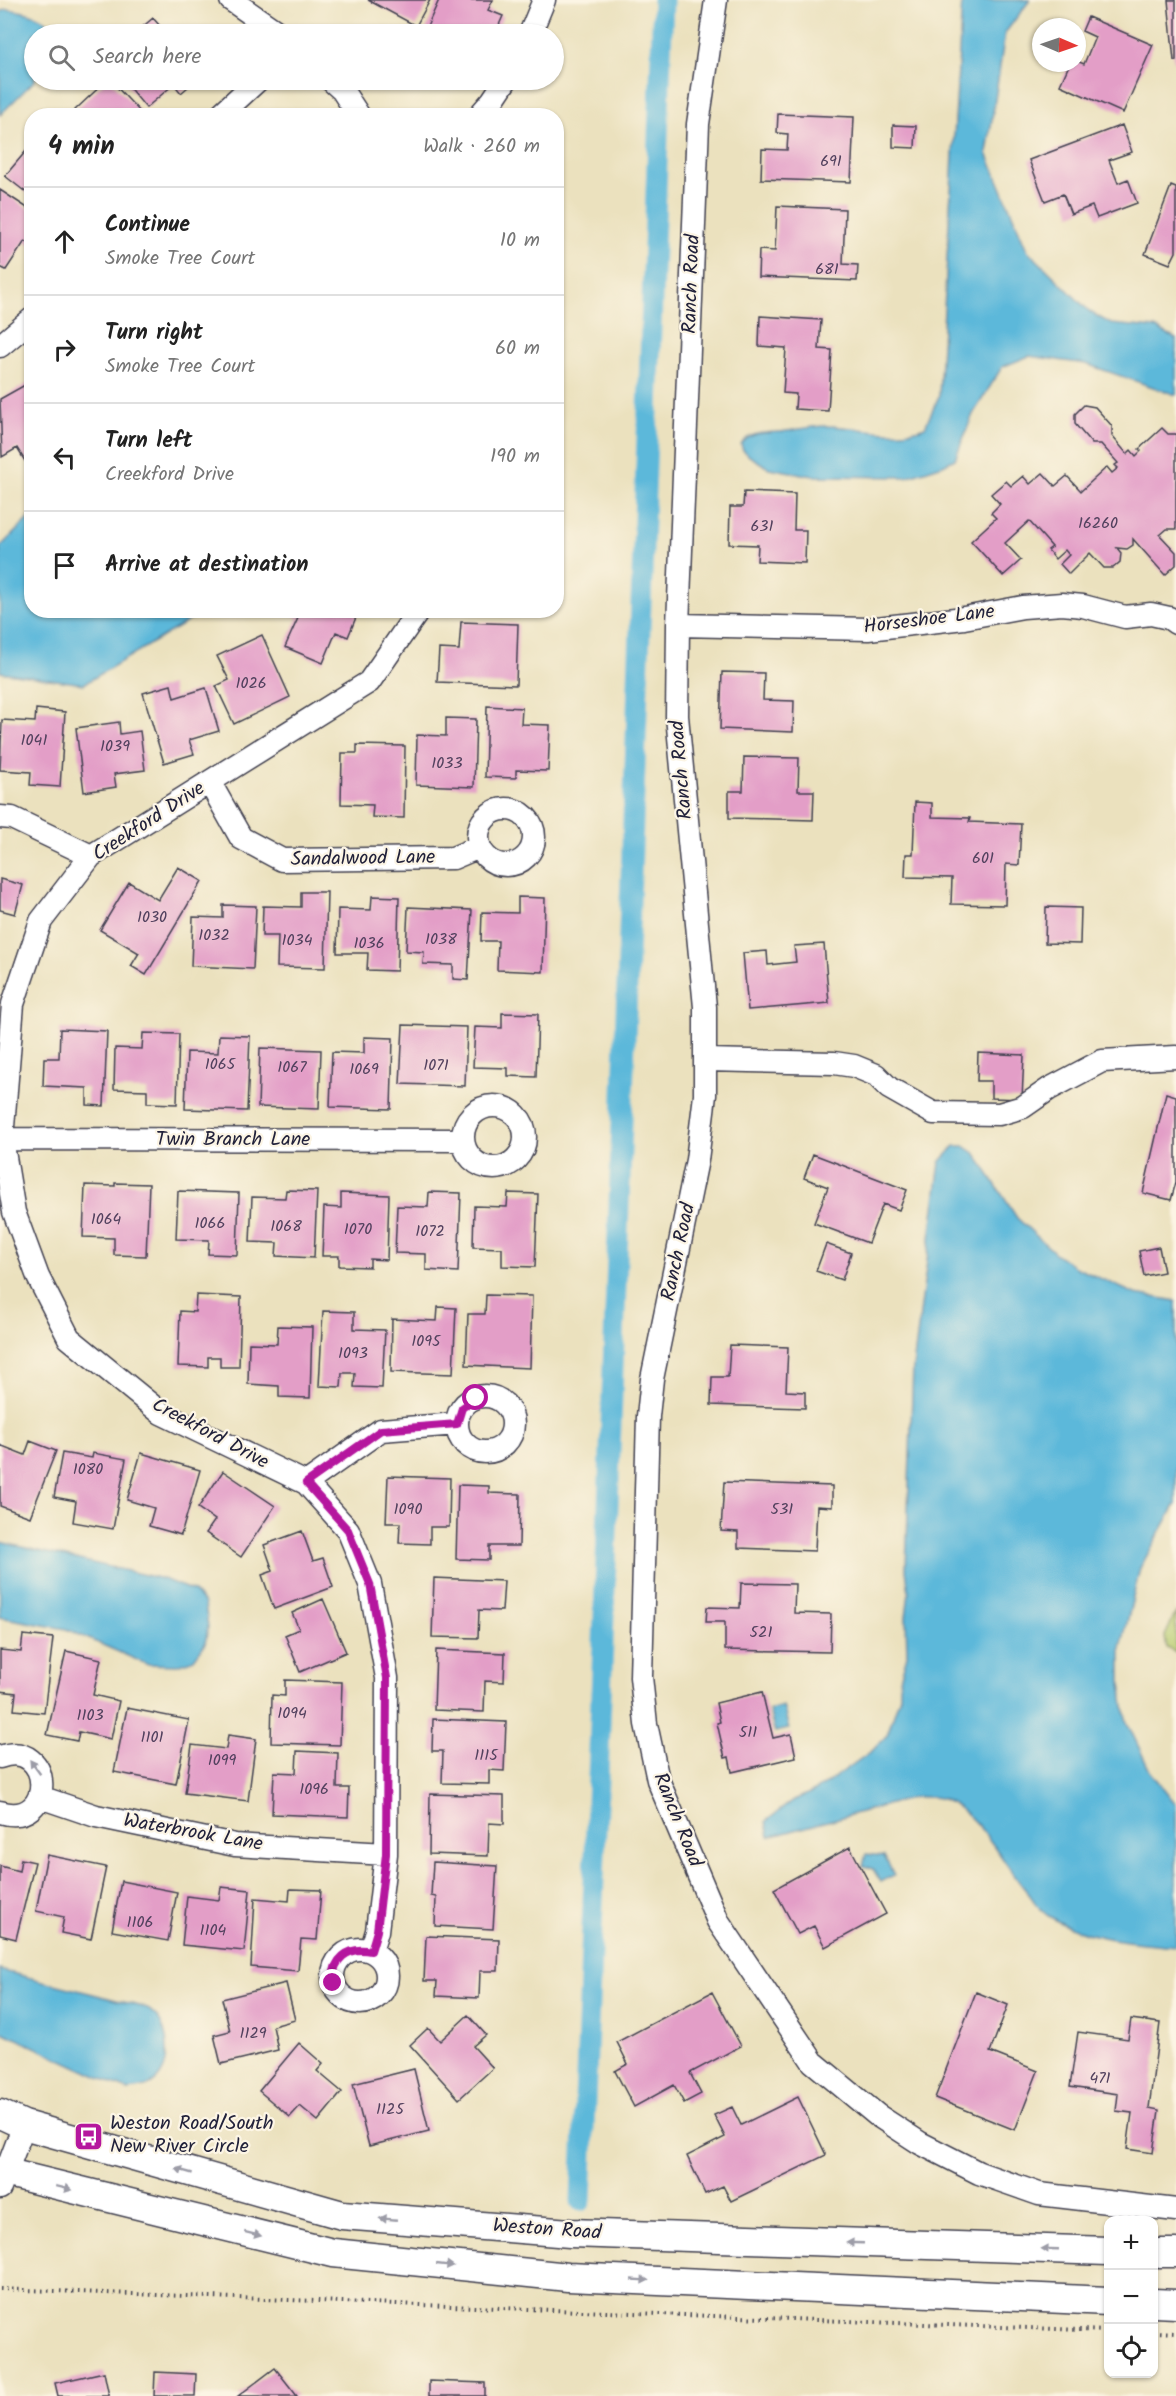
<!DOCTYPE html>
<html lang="en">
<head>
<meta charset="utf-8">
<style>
	body { margin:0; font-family:Kalam,sans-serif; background:#f6f6f6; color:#222 }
	.controls { position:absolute; right:18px; bottom:18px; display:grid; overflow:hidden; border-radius:12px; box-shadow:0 2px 4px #0004 }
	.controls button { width:54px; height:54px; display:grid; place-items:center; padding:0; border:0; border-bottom:2px solid #e0e0e0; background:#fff; color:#222; font:30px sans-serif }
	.compass { position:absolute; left:1032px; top:18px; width:54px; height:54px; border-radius:50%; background:#fff; box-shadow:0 2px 4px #0004; rotate:92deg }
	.stop { position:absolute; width:18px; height:18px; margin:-14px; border:4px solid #b5179e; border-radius:50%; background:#fff }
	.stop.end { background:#b5179e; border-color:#fff; box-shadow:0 2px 6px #0008 }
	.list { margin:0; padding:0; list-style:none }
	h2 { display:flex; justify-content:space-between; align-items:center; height:78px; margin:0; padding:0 24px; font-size:26px }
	h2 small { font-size:20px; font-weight:400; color:#767676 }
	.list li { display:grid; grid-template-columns:39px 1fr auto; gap:18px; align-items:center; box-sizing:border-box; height:108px; padding:0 24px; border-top:2px solid #e0e0e0 }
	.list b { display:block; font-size:22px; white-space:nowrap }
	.list p { margin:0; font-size:20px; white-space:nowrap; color:#767676 }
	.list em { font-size:20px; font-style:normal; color:#767676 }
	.icon { flex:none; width:33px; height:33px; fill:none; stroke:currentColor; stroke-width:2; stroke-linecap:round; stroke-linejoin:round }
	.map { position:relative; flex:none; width:1176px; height:2396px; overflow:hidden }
	.search { position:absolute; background:#fff; box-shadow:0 2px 4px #0004; left:24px; top:24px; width:540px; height:66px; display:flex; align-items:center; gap:15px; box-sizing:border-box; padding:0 21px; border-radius:33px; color:#767676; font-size:22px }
	.panel { position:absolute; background:#fff; box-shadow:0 2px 4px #0004; left:24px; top:108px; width:540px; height:510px; border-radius:24px }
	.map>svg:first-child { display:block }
	.green { fill:#b8cc6f; stroke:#6d7755; stroke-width:1.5 }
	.water { fill:#5cb8da; stroke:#3f6d8a; stroke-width:1.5 }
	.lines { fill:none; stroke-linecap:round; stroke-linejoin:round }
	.canal { stroke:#5cb8da; stroke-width:21 }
	.building { fill:#e39ec7 }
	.minor-casing { stroke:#403f4f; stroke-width:25 }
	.major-casing { stroke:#403f4f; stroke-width:31 }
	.path { stroke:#403f4f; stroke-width:4; stroke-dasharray:1.5 4.5; stroke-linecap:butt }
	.minor { stroke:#fff; stroke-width:22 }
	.major { stroke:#fff; stroke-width:28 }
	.oneway { fill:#9c9ca7 }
	.route { stroke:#b5179e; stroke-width:8 }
	.labels { text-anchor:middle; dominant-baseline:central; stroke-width:4.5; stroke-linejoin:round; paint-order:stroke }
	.number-label { font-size:16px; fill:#52415e }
	.street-label { font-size:20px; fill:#22223b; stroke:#fcf5e5 }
	.poi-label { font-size:20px; fill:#22223b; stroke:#fcf5e5; text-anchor:start }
</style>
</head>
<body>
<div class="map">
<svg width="1176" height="2396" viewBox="0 0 1176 2396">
	<rect width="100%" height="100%" fill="#fcf5e5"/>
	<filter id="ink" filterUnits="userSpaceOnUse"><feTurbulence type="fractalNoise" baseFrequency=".0167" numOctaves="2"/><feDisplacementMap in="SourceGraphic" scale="12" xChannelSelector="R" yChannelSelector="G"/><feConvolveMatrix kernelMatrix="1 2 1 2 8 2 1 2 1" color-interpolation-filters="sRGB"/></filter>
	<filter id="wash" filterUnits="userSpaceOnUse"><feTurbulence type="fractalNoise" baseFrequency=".008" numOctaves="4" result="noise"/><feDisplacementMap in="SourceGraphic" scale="24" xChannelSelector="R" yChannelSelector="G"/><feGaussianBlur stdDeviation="1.35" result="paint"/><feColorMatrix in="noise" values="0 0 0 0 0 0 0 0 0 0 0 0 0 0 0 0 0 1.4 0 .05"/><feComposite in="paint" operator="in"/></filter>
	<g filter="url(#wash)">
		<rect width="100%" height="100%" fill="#ebe1be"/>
		<path class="green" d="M1176 1612V1653L1167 1648 1165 1636Z"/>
		<path class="water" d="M962 0H1030L1005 33 987 153 1027 250 1090 312 1111 324 1155 328 1176 339V395L1086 364 1029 356 1002 367 973 414 955 459 943 465 906 477 813 476 769 468 749 456 743 450 741 445C748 432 766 433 778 432 795 431 812 425 829 426 860 427 895 439 925 427L939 396Z
			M7 9C27 12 46 15 56 34H34L35 80 0 115V12Z
			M31 516 32 610 205 611 84 684 0 672V547Z
			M955 1146H964L976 1154 1017 1218 1055 1253 1075 1267 1135 1294 1176 1301V1504L1140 1568 1121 1648V1684L1126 1720 1150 1771 1176 1804V1946C1132 1942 1085 1940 1047 1915 1040 1910 1034 1901 1029 1894 1002 1864 983 1816 943 1799 936 1796 924 1797 916 1797L769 1837 766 1821 794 1800 817 1790 873 1750 887 1735 900 1696V1679L907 1655 906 1617 909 1592 906 1570 913 1367 940 1162Z
			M0 1542 163 1579 193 1591 205 1604 208 1627 205 1644 194 1659 178 1665 146 1664 66 1629 0 1617Z
			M783 1706 789 1729 775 1732 769 1710Z
			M866 1854 884 1856 894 1875 881 1882 873 1869 863 1866Z
			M0 1970 147 2008C150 2011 155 2014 157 2017 171 2036 172 2072 150 2085 144 2089 134 2089 127 2090L0 2031Z"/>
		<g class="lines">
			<path class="canal" d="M581 2201 598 1779 663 0"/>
		</g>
		<g id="blocks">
			<path class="building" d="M368 0H430L416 26Z
				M439 0H493L488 10 503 16 495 34H438L426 29Z
				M1168 0H1176V61H1174Z
				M1088 17 1153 45 1123 113 1060 85 1070 63 1077 61 1084 64 1095 37 1082 31Z
				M153 18 167 34H134Z
				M107 80H110L144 116H80L75 110Z
				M123 80H196L181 93 174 84 146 108Z
				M778 114 854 117 851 182 761 179 762 149 787 150 788 134 777 133Z
				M893 125 916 126 915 148 893 147Z
				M1122 125 1132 152 1109 160 1118 183 1128 179 1137 203 1097 218 1092 206 1071 214 1063 194 1045 201 1029 160Z
				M32 144V197L5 176Z
				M1171 186 1176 188V252L1170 264 1145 254Z
				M0 190 32 211V245L25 241 6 270 0 267Z
				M777 206 845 209 843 264 858 265 857 281 758 277 759 250 775 251Z
				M760 316 821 320 819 349 832 350 828 411 795 409 796 394 783 393 786 348 759 346Z
				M32 381V458L25 461 17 448 2 457 0 399Z
				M1084 405 1095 407 1112 426V436L1127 454 1131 450 1136 456 1141 451 1139 449 1162 428 1168 434H1176V529H1167L1160 535 1176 552V565L1165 575 1133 539V545L1127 549 1117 548 1121 553 1120 562 1113 568H1104L1090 553 1069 574 1060 564 1069 555 1065 550 1055 559 1048 550 1052 547 1029 521 1005 543 1021 560 1003 576 971 541 996 518 991 513 1000 504 991 494 1006 481 1011 486 1023 476 1030 484 1043 473 1055 486 1067 476 1081 491 1107 467 1112 473 1118 468 1115 465 1118 463 1101 444H1092L1075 424V414Z
				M744 492 795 494 794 530H806L805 563 757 561 758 545 729 544 730 507H743Z
				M288 610H359L348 637 336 632 323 663 285 647 298 618 287 613Z
				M466 610H528V615L466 612Z
				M461 622 518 624 516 685 437 682 439 649 459 650Z
				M262 635 290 697 234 724 216 686 229 680 217 656Z
				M722 672 764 673 763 700 794 701 793 732 720 729Z
				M171 685 174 698 206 688 219 731 189 740 194 754 164 763 143 693Z
				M487 706 522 708 521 724 550 725 548 771 516 770V778L485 777Z
				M36 709 65 712 60 787 30 785 31 772 0 770 2 720 35 722Z
				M446 718 476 719 474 787 416 785 417 735 446 736Z
				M119 722 120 734 140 731 145 770 114 774 116 787 84 792 76 728Z
				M357 745 405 746 404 818 372 817 373 805 341 804 342 753H357Z
				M744 757 799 758 798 791H814L813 820 729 818V791H743Z
				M915 802 932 803V817L970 818 969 822 1021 824 1019 865 1006 864 1005 905 951 904 952 878 905 877 906 854H913Z
				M178 867 202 881 146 975 131 966 139 953 100 930 129 882 158 900Z
				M0 879 23 885 15 914 0 910Z
				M301 892H327L325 968 277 967 278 936H262L263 906 301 907Z
				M372 896 399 897 397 971 367 970 368 953H337L338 909 371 910Z
				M518 897 545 898 543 972 497 970 498 941H481L482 912 518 913Z
				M223 905 256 906 253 969 191 966 193 917 223 918Z
				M408 907 472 910 468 980 453 979V965L423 964 424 952 406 951Z
				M1046 907 1081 908 1080 944 1045 943Z
				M824 944 829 1003 748 1010 743 953 767 951 768 965 796 962 794 946Z
				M502 1013 538 1014 536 1077 508 1076V1068L473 1067 475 1027 502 1028Z
				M403 1025 467 1027 465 1086 400 1084Z
				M60 1029 107 1031 104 1106 87 1105V1088L43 1086 44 1058H59Z
				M143 1033 179 1034 177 1104 147 1103V1090L114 1089 115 1048 142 1049Z
				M219 1035 250 1036 247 1111 185 1109 187 1052 218 1053Z
				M364 1037 393 1038 391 1109 330 1107 332 1052 364 1053Z
				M260 1048 321 1050 319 1109 258 1107Z
				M978 1053 1024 1055 1022 1099 991 1098V1081H977Z
				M1166 1093 1176 1096V1182L1171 1200 1143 1193Z
				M813 1154 907 1190 899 1210 883 1204 868 1243 814 1223 828 1187 804 1178Z
				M115 1183 149 1184 146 1256 114 1255V1238L83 1237 85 1185 115 1186Z
				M286 1190 317 1191 314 1258 276 1256 277 1243 250 1242 252 1197 285 1198Z
				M178 1191 239 1193 237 1255 208 1254 209 1240 176 1239Z
				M429 1192 461 1193 458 1272 426 1270V1254L395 1253 397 1206 428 1207Z
				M341 1193 389 1195 387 1260 370 1259V1267L339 1266V1256H322L324 1207 341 1208Z
				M508 1193 538 1194 535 1267 502 1266V1248L473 1247 474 1206 507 1207Z
				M826 1244 851 1253 842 1280 816 1271Z
				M1159 1247 1164 1272 1144 1276 1139 1251Z
				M196 1295 241 1297 239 1367H220V1357H208V1367L178 1366 180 1311 195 1312Z
				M486 1295 532 1296 530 1368 466 1365 468 1314H485Z
				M438 1307 456 1308 453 1374 391 1372 392 1319 437 1321Z
				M323 1311 354 1312V1329L385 1330 382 1388 354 1387 355 1373H342L341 1387 319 1386Z
				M278 1326 312 1327 310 1398 279 1397V1386L248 1384 249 1343 277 1344Z
				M730 1345 788 1347 786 1391 805 1392V1408L711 1405 712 1377H728Z
				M30 1441 56 1451 30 1517 0 1506V1445L25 1455Z
				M62 1453 92 1458 93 1453 126 1459 113 1529 73 1522 76 1501 54 1497Z
				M141 1453 200 1470 181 1535 149 1526 154 1508 127 1500Z
				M223 1471 275 1506 241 1557 206 1533 215 1520 198 1508Z
				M388 1476 450 1478 449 1527H430V1544L399 1543 400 1523H386Z
				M724 1482 832 1486V1507L817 1506 815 1551 738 1548V1532L721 1531Z
				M458 1485 489 1486V1493L520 1494 519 1546H489V1560L456 1559Z
				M302 1531 313 1561 323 1558 333 1587 274 1609 262 1575 273 1571 264 1545Z
				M434 1578 504 1581 502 1611 479 1610 478 1638 432 1637Z
				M741 1583 795 1584 794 1613 831 1614 830 1652 725 1650V1622H706L707 1607 740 1608Z
				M323 1599 346 1652 300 1672 285 1635 299 1629 292 1613Z
				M23 1635 53 1638 44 1713 14 1710 16 1693 0 1691V1650L21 1652Z
				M436 1650 505 1653 504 1682 485 1681 484 1712 434 1710Z
				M66 1651 101 1659 93 1695 119 1701 111 1739 79 1732 77 1741 47 1735Z
				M285 1680 342 1682 340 1745 271 1743 272 1695 285 1696Z
				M762 1692 773 1738 791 1734 796 1757 732 1772 729 1757 725 1758 717 1723 720 1722 716 1703Z
				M127 1708 189 1720 176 1784 114 1772Z
				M433 1719 506 1722 504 1771 489 1770V1784L442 1783 443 1751H432Z
				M228 1735 256 1739 248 1801 185 1793 192 1745 226 1749Z
				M297 1751 338 1753 337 1788H349L348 1817 272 1814 274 1772 296 1773Z
				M430 1794 504 1796V1824L489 1823 488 1856 429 1854Z
				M850 1847 886 1914 825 1947 814 1926 798 1934 774 1889Z
				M47 1855 106 1867 91 1939 61 1933 64 1917 36 1911Z
				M21 1859 35 1862 16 1939 0 1935V1866L19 1871Z
				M433 1862 497 1866 493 1929 435 1926 436 1897 431 1896Z
				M121 1881 177 1892 168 1941 112 1931Z
				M221 1887 250 1890 244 1951 182 1945 187 1896 219 1900Z
				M290 1889 321 1890 317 1940 301 1939 298 1971 251 1967 255 1898 289 1901Z
				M426 1936 499 1939 498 1971H480L479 1998 436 1996 437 1981H424Z
				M286 1983 295 2020 273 2026 278 2050 221 2064 214 2035 230 2031 222 1999Z
				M712 1992 741 2046 690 2073 701 2094 684 2103 674 2085 634 2107 615 2071 628 2064 617 2042Z
				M976 1992 1008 2005 990 2052 1038 2071 1015 2130 935 2098Z
				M468 2015 486 2035 473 2046 493 2068 459 2099 410 2045 428 2028 440 2041Z
				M1131 2019 1160 2023 1149 2108 1159 2110 1153 2153 1127 2149 1132 2113 1116 2111 1118 2094 1070 2087 1078 2032 1128 2039Z
				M299 2043 323 2064 317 2071 342 2092 318 2121 300 2106 290 2117 259 2091Z
				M414 2069 429 2131 369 2146 353 2084Z
				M798 2097 826 2155 731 2201 723 2186 705 2194 687 2156 725 2137 714 2115 732 2107 741 2125Z
				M275 2368 297 2396H238Z
				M104 2372 109 2396H58L55 2383Z
				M155 2372 196 2374 195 2396H154Z
				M429 2381 485 2383V2396H429Z"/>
		</g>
	</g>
	<g filter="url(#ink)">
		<use href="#blocks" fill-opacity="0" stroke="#403f4f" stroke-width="1.5"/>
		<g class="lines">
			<defs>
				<path id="minor" d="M231 0 280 34
					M716 0 698 124 678 625 677 716 705 1007V1095L697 1160 652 1379 648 1416 641 1677 646 1724 658 1780 718 1921 813 2062 877 2115 920 2143 979 2173 1039 2194 1176 2210
					M530 34 544 0
					M331 80 342 90 359 116
					M219 116 258 80
					M479 116 492 101 506 80
					M0 346 32 319
					M678 625 868 629 964 618 1023 607 1062 604 1083 606 1125 617 1151 614 1169 618 1176 623
					M210 783 241 838 282 860 453 858 479 847
					M478 837a28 28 0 1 1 56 0a28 28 0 1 1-56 0Z
					M0 817 12 818 91 856
					M706 1060 834 1063 854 1066 876 1075 889 1088 933 1113 999 1114 1023 1107 1049 1089 1102 1061 1176 1057
					M463 1137a31 31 0 1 1 62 0a31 31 0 1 1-62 0Z
					M2 1139 463 1140
					M457 1424a28 28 0 1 1 56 0a28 28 0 1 1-56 0Z
					M306 1483 381 1430 457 1424
					M0 1757C53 1738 57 1829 0 1812
					M40 1797 96 1816 235 1845 386 1854
					M333 1976a27 27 0 1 1 54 0a27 27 0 1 1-54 0Z
					M371 1951 377 1931 386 1854 387 1678 370 1584 348 1530 306 1483 161 1413 69 1338 38 1277 14 1212 2 1139 13 1004 41 921 91 856 369 682 419 610
					M0 2188 24 2125"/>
				<path id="major" d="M0 2114 24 2125 342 2215 570 2233 1108 2251
					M0 2171 333 2253 568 2277 1108 2301
					M1154 2253H1176
					M1154 2303 1176 2304"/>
			</defs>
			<use href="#minor" class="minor-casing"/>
			<use href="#major" class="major-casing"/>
			<path class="path" d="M0 2289 1108 2331
				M1154 2332 1176 2333"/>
			<use href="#minor" class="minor"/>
			<use href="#major" class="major"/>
		</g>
		<defs><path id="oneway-solid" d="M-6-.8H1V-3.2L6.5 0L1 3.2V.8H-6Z" transform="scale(1.5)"/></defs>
		<g class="oneway">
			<use href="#oneway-solid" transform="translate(35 1767) rotate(-126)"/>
			<use href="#oneway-solid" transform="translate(184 2171) rotate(-164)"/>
			<use href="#oneway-solid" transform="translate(64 2188) rotate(14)"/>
			<use href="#oneway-solid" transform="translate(388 2219) rotate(-175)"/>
			<use href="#oneway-solid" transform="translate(253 2234) rotate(14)"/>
			<use href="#oneway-solid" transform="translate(855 2243) rotate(-178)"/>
			<use href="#oneway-solid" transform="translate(1050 2249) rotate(-178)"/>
			<use href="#oneway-solid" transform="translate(445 2265) rotate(6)"/>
			<use href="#oneway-solid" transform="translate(640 2280) rotate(3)"/>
		</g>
	</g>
	<g class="lines" filter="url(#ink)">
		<path class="route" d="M333 1983C332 1959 348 1946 371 1951L377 1931 386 1854 387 1678 370 1584 348 1530 306 1483 381 1430 457 1424 462 1408 476 1398"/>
	</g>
	<defs>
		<symbol id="bus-square" viewBox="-11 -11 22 22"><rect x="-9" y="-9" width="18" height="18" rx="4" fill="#b5179e" stroke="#fcf5e5"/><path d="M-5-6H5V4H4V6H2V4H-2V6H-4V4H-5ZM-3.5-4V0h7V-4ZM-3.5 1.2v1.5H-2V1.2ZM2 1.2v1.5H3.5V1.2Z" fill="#fff"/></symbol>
	</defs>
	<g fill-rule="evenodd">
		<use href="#bus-square" x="72" y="2120" width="33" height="33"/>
	</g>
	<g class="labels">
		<g class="number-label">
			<text x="831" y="161">691</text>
			<text x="827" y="269">681</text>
			<text x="1098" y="523">16260</text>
			<text x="762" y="526">631</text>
			<text x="251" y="683">1026</text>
			<text x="34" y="740">1041</text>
			<text x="115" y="746">1039</text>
			<text x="447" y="763">1033</text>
			<text x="983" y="858">601</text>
			<text x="152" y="917">1030</text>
			<text x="214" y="935">1032</text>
			<text x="441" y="939">1038</text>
			<text x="297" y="940">1034</text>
			<text x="369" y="943">1036</text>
			<text x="220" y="1064">1065</text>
			<text x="436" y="1065">1071</text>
			<text x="292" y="1067">1067</text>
			<text x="364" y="1069">1069</text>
			<text x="106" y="1219">1064</text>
			<text x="210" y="1223">1066</text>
			<text x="286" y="1226">1068</text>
			<text x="358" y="1229">1070</text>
			<text x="430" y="1231">1072</text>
			<text x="426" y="1341">1095</text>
			<text x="353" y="1353">1093</text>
			<text x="88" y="1469">1080</text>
			<text x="408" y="1509">1090</text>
			<text x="782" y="1509">531</text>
			<text x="761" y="1632">521</text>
			<text x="292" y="1713">1094</text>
			<text x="90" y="1715">1103</text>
			<text x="748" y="1732">511</text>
			<text x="152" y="1737">1101</text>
			<text x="486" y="1755">1115</text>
			<text x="222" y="1760">1099</text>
			<text x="314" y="1789">1096</text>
			<text x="140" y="1922">1106</text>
			<text x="213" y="1930">1104</text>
			<text x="253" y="2033">1129</text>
			<text x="1100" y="2078">471</text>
			<text x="390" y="2109">1125</text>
		</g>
		<g class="street-label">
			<text transform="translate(692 284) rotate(-88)">Ranch Road</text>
			<text transform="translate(929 620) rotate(-7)">Horseshoe Lane</text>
			<text transform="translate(682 770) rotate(-95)">Ranch Road</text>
			<text transform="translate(149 822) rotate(-33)">Creekford Drive</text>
			<text transform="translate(363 859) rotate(-1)">Sandalwood Lane</text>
			<text x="233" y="1140">Twin Branch Lane</text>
			<text transform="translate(679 1252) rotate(-78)">Ranch Road</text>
			<text transform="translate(210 1434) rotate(28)">Creekford Drive</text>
			<text transform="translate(677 1820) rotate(68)">Ranch Road</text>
			<text transform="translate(193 1833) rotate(10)">Waterbrook Lane</text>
			<text transform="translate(547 2230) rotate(4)">Weston Road</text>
		</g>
		<g class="poi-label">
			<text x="110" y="2124">Weston Road/South<tspan x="110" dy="23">New River Circle</tspan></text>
		</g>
	</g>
</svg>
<div class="controls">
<button>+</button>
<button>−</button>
<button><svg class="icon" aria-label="locate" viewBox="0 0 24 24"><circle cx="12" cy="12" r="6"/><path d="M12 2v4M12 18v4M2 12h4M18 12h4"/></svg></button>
</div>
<svg class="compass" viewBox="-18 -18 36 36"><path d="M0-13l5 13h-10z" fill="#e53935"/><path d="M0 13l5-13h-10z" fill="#767676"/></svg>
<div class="stop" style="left:476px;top:1398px"></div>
<div class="stop end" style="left:333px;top:1983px"></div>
<div class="search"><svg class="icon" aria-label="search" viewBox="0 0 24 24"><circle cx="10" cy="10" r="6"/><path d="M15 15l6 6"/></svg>Search here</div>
<section class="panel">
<h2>4 min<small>Walk · 260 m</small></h2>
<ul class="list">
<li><svg class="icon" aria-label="ahead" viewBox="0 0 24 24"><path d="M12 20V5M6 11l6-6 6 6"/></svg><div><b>Continue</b><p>Smoke Tree Court</p></div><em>10 m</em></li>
<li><svg class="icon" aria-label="right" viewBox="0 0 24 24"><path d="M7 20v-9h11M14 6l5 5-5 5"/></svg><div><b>Turn right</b><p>Smoke Tree Court</p></div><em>60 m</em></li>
<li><svg class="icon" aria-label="left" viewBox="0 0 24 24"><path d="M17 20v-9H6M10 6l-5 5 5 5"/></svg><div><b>Turn left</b><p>Creekford Drive</p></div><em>190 m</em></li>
<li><svg class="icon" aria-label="arrive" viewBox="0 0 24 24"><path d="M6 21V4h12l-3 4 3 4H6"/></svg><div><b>Arrive at destination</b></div></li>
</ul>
</section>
</div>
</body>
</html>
